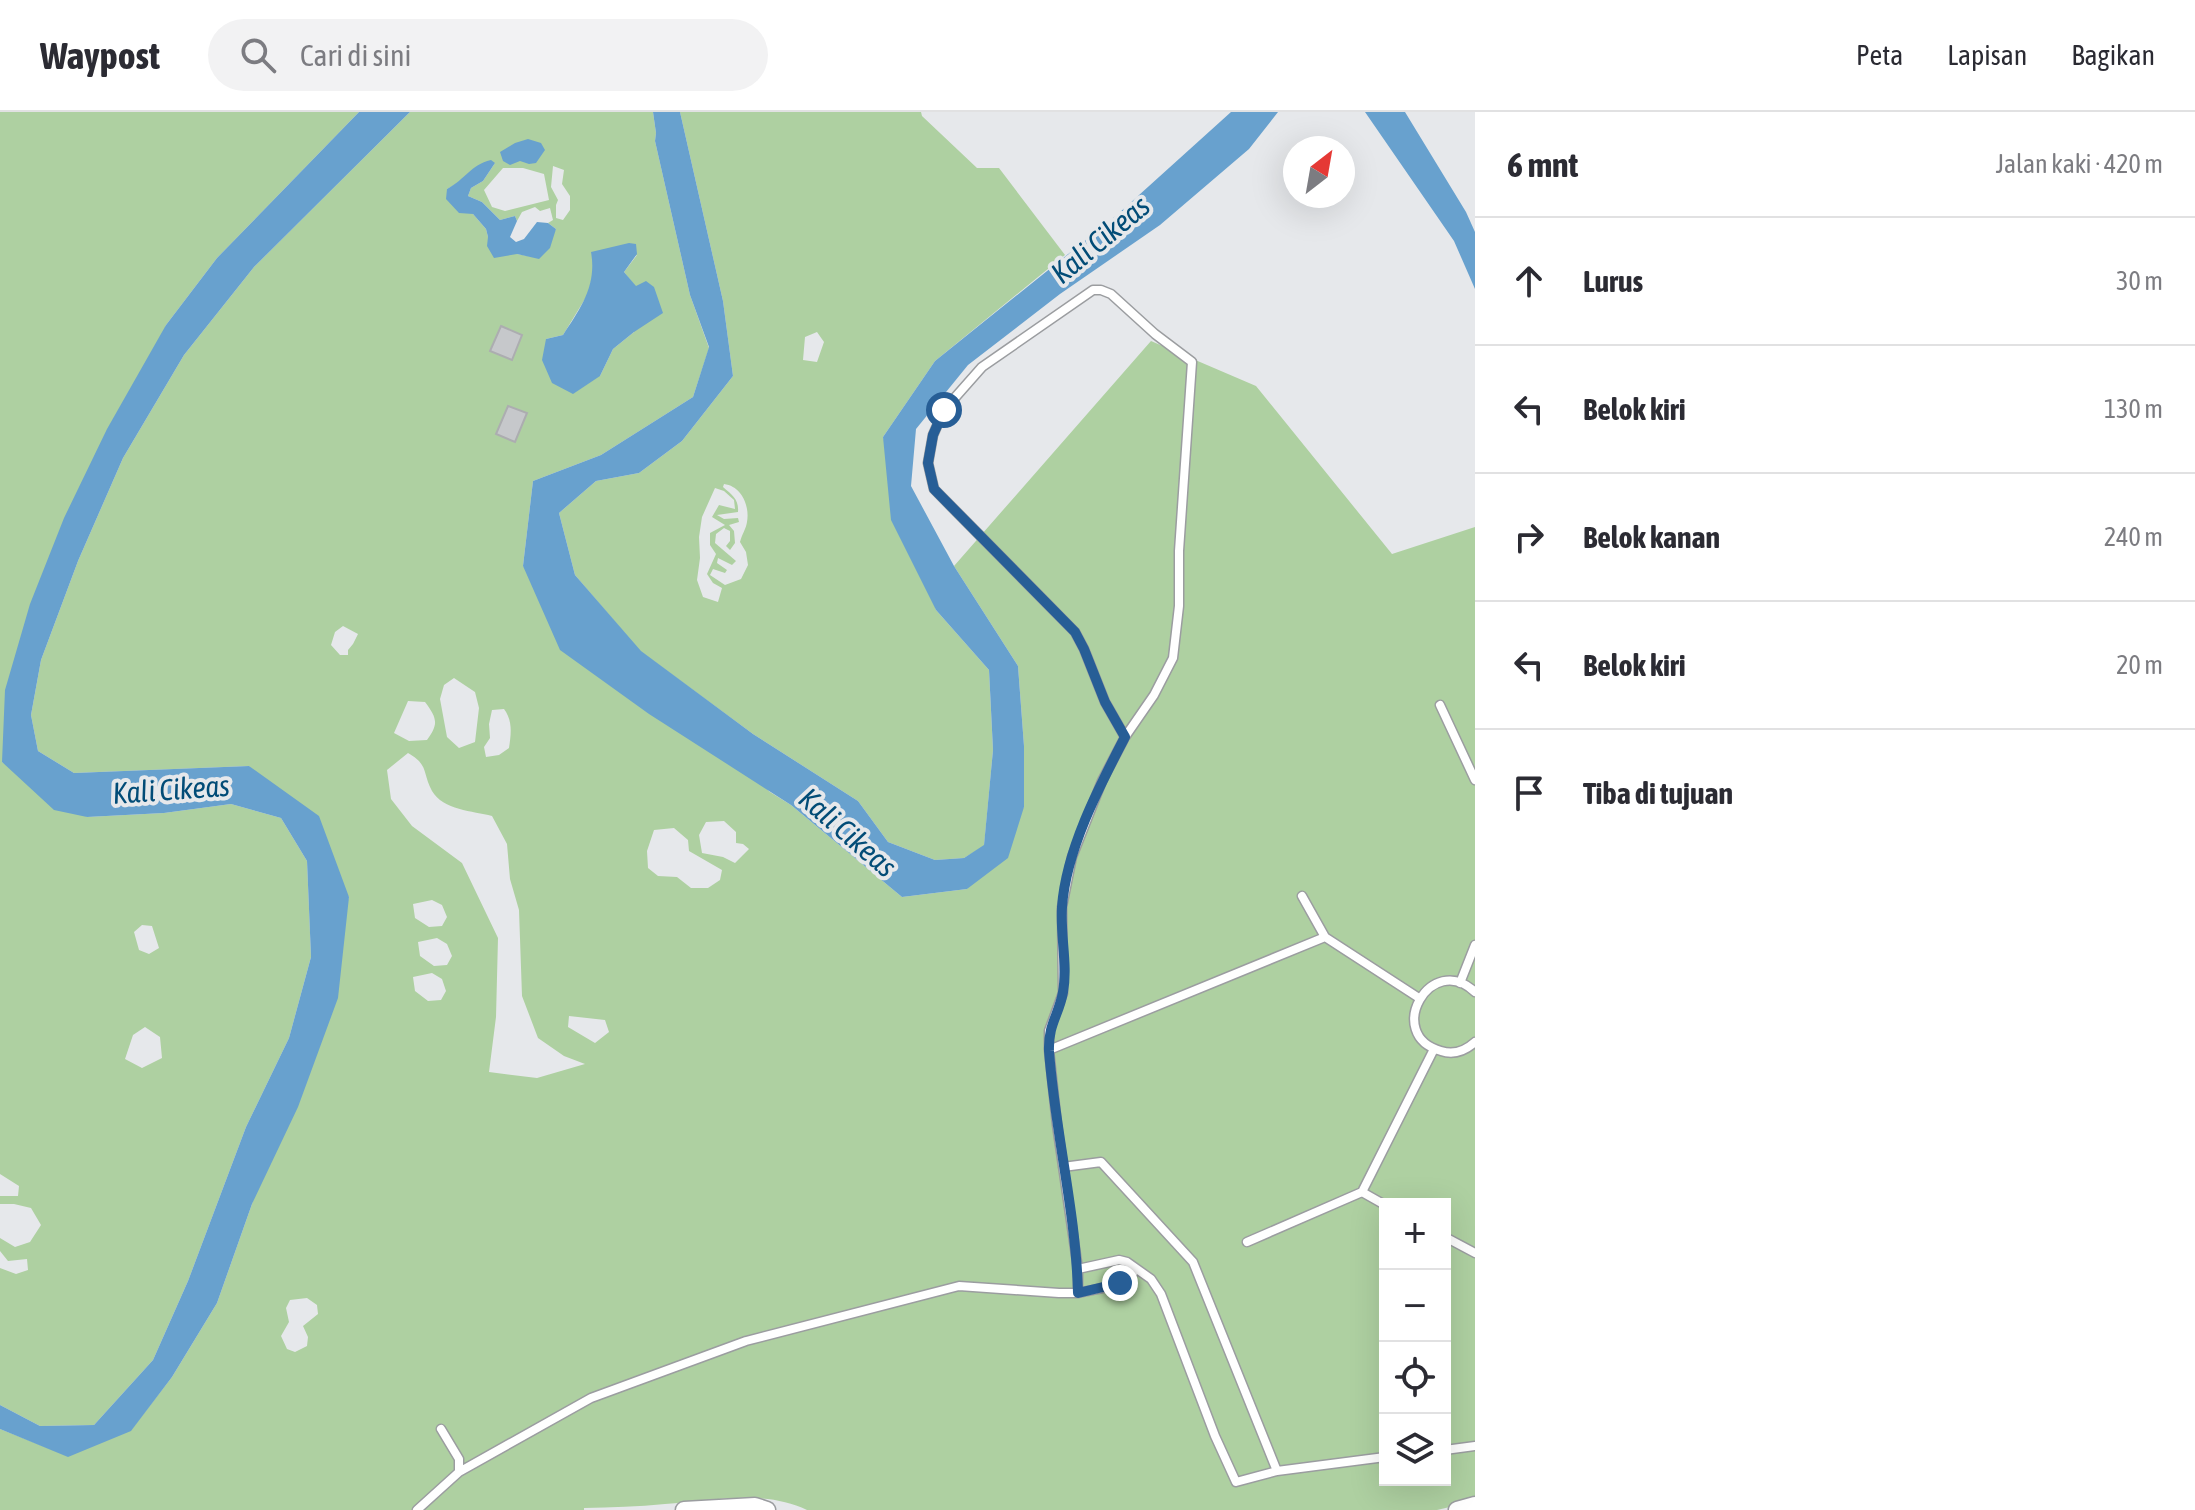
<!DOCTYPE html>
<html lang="id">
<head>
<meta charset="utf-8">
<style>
	body { margin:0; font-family:"Asap Condensed",sans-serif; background:#f2f2f3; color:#2b2b33 }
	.controls { position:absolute; right:24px; bottom:24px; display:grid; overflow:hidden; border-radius:0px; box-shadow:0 8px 32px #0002 }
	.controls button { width:72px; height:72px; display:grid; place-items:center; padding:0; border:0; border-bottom:2px solid #e1e1e2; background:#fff; color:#2b2b33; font:40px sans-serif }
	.compass { position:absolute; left:1283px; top:24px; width:72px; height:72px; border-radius:50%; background:#fff; box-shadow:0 8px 32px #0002; rotate:31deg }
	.stop { position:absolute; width:24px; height:24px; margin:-18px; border:6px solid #275e96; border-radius:50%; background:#fff }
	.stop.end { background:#275e96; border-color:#fff; box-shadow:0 2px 8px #0008 }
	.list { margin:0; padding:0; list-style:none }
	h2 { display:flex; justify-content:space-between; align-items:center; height:104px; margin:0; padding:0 32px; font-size:34px }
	h2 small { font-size:26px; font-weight:400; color:#7c7c81 }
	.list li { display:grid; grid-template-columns:52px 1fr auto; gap:24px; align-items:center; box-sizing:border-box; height:128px; padding:0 32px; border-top:2px solid #e1e1e2 }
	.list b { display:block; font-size:30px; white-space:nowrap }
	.list em { font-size:26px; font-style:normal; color:#7c7c81 }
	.icon { flex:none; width:44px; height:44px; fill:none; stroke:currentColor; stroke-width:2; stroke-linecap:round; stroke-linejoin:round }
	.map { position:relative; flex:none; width:1475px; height:1398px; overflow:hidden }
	header { display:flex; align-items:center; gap:48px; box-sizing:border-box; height:112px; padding:0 40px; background:#fff; border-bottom:2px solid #e1e1e2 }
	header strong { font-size:38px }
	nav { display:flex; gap:44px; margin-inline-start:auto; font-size:28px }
	.search { width:560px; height:72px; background:#f2f2f3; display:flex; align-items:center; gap:20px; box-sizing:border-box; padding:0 28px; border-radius:44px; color:#7c7c81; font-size:30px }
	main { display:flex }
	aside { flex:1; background:#fff }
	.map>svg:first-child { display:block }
	.green { fill:#aed0a1; fill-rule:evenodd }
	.water { fill:#68a1ce }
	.building { fill:#c6c8cb; stroke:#acadb0; stroke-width:2 }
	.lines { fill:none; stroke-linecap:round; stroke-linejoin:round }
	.service-casing { stroke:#9b9da0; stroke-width:11 }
	.minor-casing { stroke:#9b9da0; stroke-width:19 }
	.service { stroke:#fff; stroke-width:8 }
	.minor { stroke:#fff; stroke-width:16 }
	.route { stroke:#275e96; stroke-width:10 }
	.labels { text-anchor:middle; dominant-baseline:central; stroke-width:8; stroke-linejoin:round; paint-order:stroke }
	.water-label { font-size:30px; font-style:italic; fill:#024c77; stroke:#e6e8eb }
</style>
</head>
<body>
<header>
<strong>Waypost</strong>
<div class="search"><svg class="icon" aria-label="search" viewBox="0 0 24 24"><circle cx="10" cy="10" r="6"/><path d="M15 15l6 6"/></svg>Cari di sini</div>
<nav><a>Peta</a><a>Lapisan</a><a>Bagikan</a></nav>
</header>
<main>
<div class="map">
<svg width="1475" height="1398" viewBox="0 0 1475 1398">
	<rect width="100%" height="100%" fill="#e6e8eb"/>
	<path class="green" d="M0 0H359L217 146 166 213 2 650 87 705 164 701 231 692 281 706 307 749 311 845 289 926 246 1015 188 1169 153 1248 94 1313 40 1314 0 1293V1156L16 1162 28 1158 27 1147 8 1149 0 1139V1126L15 1135 30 1130 41 1113 31 1096 14 1092H0V1084H18L19 1074 0 1062ZM142 813 152 814 159 836 149 842 139 838 134 820ZM145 915 160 925 162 946 142 956 125 947 133 923Z
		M410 0H653L656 21 655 29 690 183 709 236 693 285 601 343 533 369 523 454 770 680 791 693 902 785 967 777 1024 695V634L1018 554 954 454 1151 229 1256 274 1392 442 1475 415V1389L1437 1398H807C764 1377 711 1389 665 1392 638 1395 611 1395 584 1396V1398H0V1317L68 1344 131 1318 172 1265 217 1191 252 1092 349 785 249 654 74 661 38 639 31 603 41 548 78 449 123 346 184 243 254 155ZM495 51 483 69 471 76 468 84 482 90 500 108 515 104 517 109 522 100 535 95 540 99 550 96 553 108 548 111 556 117 539 146 517 142 488 125 486 117 473 102 447 77ZM553 54 564 58 562 72 570 84V98L563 108 556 106V93L558 88 551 75ZM503 56H523L544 62 549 88 505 99 492 95 484 78ZM637 143 624 160 636 175 634 220 613 237 600 264 546 227 563 223 588 182 594 157ZM501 214 522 223 512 248 491 239ZM343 514 358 522 353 532 348 538V543H340L331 533 335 520ZM454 566 475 580 479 596 475 630 459 636 447 625 440 587 444 573ZM408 589 425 590C437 606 439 612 427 628L409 629 394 621ZM504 597C513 609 511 622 509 636L499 643 486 645 484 635 490 626 489 612 492 598ZM408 641C429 653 422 660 432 679 443 698 473 699 492 704L507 732 510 767 519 798 522 884 538 926 564 944 585 952 537 966 489 960 496 905 498 826 462 751 412 714 391 687 387 658ZM724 709 736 720V731L743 732 749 737 735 751 723 745 702 741 699 723 706 710ZM674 716 688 728 689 739 722 758 720 768 708 776H691L677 765 658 764 648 756 647 739 654 718ZM432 788 442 793 447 805 442 814 429 815 415 806 413 792ZM437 826 447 832 452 844 447 853 434 854 420 844 418 830ZM432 861 442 867 446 879 441 888 428 889 415 879 413 865ZM569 904 605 908 609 920 595 931 568 915ZM1385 1092H1445V1368H1385ZM307 1186 317 1193 318 1202 303 1214 308 1225 307 1234 295 1240 287 1237 281 1224 289 1210 286 1196 290 1188Z
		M680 0H921L922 4 977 56H999L1065 143 935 249 883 325 936 498 989 558 993 638 984 734 964 746 935 748 888 730 858 689 753 622 640 539 575 463 559 401 596 369 639 361 682 329 733 264 723 189ZM817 220 824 230 817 250 803 248 805 225ZM724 372C741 374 750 393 747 410 746 417 742 422 740 430L746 440 748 453 741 467 725 473 710 463 713 457 725 461 727 458 717 451 718 446 732 453 736 449 715 431 716 422 724 416 730 419V429L726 434 730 438 735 431 734 419 729 413 739 410 738 406 724 407 717 403 738 400C739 387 732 383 723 375ZM715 376 724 379 734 388 735 397 719 393 712 405 725 413 710 421V433L716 442 707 462 713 471 722 476 718 490 703 485 697 468 700 446 699 425 702 405Z"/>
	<path class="water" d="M359 0H410L254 155 184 243 123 346 78 449 41 548 31 603 38 639 74 661 249 654 319 704 349 785 338 886 298 995 252 1092 217 1191 172 1265 131 1319 68 1345 0 1317V1293L40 1314 94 1313 153 1248 188 1169 246 1015 289 926 311 845 307 749 281 706 231 692 164 701 87 705 54 698 2 650 5 578 30 492 64 406 107 317 166 213 217 146Z
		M653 0H680L723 189 733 264 682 329 639 361 596 369 559 401 575 463 641 539 753 622 858 689 888 730 935 748 964 746 984 733 993 638 989 558 936 498 891 408 883 325 935 249 1118 102 1231 0H1278L1249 37 1160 113 1060 182 968 253 916 317 911 374 954 454 1018 554 1024 634V695L1008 746 967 777 902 785 791 693 649 602 560 538 523 454 533 369 601 343 693 285 709 235 690 183 655 29 656 21Z
		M1365 0H1405L1466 100 1475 120V177L1454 129Z
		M528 27 541 31 545 38 536 51 529 52 520 49 510 53 503 49 500 40 515 31Z
		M491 48 495 51 483 69 471 76 468 84 482 90 500 108 515 104 517 109 510 125 516 130 524 127 537 110 548 111 556 117 550 136 539 147 517 142 494 146 487 134 488 125 486 117 473 102 459 101 446 87 447 77C466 67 470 53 491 48Z
		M629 131 636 132 637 142 624 160 636 174 646 169 654 175 663 201 634 220 613 237 600 264 573 282 552 271 542 248 546 227 563 223C581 196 597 173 591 140Z"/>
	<path class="building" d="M501 214 522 223 512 248 490 239Z
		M508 294 527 301 515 330 496 322Z"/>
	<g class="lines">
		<defs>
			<path id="service" d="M1440 593 1475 668
				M1302 784 1325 825 1419 886
				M1460 871 1475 833
				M1475 880C1431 838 1383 923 1441 939 1453 943 1465 939 1475 930
				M1049 938 1325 825
				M1063 1055 1101 1050 1193 1150 1277 1359
				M1362 1080 1385 1093
				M1445 1125 1475 1141
				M1247 1130 1362 1080 1434 937
				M1078 1157 1119 1148 1127 1150 1151 1167 1161 1182 1215 1324 1236 1370 1277 1359 1385 1345
				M1078 1181C1096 1176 1127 1176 1135 1158
				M1445 1338 1475 1334
				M459 1360 591 1286 746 1229 959 1174 1059 1181H1078V1157L1057 1013 1049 938V919L1063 881 1062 795 1072 745 1102 669 1125 625 1154 583 1173 546 1179 494V439L1192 250 1155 222 1111 182 1101 178H1093L982 255 944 298 933 323 928 351 934 377 1075 520 1084 537 1105 590 1125 625
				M417 1398 459 1360V1347L441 1317"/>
			<path id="minor" d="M684 1398 755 1394 767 1398
				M1457 1398 1475 1393"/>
		</defs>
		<use href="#service" class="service-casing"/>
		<use href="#minor" class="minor-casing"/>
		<use href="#service" class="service"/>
		<use href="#minor" class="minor"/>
	</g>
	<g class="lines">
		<path class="route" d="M944 298 933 323 928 351 934 377 1075 520 1084 537 1105 590 1125 625C1099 675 1066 738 1062 795 1060 823 1068 853 1063 880 1059 903 1048 912 1049 939 1055 1020 1076 1100 1078 1181L1120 1171"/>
	</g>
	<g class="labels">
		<g class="water-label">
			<text transform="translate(1100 127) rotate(-40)">Kali Cikeas</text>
			<text transform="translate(171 677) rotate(-4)">Kali Cikeas</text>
			<text transform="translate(848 720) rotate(41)">Kali Cikeas</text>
		</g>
	</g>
</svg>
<div class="controls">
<button>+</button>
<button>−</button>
<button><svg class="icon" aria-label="locate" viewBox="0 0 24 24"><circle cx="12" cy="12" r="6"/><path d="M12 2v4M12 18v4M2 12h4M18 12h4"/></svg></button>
<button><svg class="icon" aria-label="layers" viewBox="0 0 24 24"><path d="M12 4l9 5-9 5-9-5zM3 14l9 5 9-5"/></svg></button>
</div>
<svg class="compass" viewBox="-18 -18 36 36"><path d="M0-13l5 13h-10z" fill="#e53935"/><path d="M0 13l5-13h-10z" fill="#7c7c81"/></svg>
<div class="stop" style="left:944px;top:298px"></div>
<div class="stop end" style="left:1120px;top:1171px"></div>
</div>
<aside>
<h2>6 mnt<small>Jalan kaki · 420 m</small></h2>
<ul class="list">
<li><svg class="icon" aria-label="ahead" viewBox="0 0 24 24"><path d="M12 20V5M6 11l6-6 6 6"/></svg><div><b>Lurus</b></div><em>30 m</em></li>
<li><svg class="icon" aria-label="left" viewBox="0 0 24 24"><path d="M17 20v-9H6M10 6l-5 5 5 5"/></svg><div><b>Belok kiri</b></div><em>130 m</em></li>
<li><svg class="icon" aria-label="right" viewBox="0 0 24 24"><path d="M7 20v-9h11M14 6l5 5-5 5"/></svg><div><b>Belok kanan</b></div><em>240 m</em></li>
<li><svg class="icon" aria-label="left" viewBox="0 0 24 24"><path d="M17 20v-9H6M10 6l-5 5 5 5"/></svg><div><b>Belok kiri</b></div><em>20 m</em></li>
<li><svg class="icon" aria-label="arrive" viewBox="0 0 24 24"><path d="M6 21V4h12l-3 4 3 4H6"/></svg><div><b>Tiba di tujuan</b></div></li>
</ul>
</aside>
</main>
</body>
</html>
